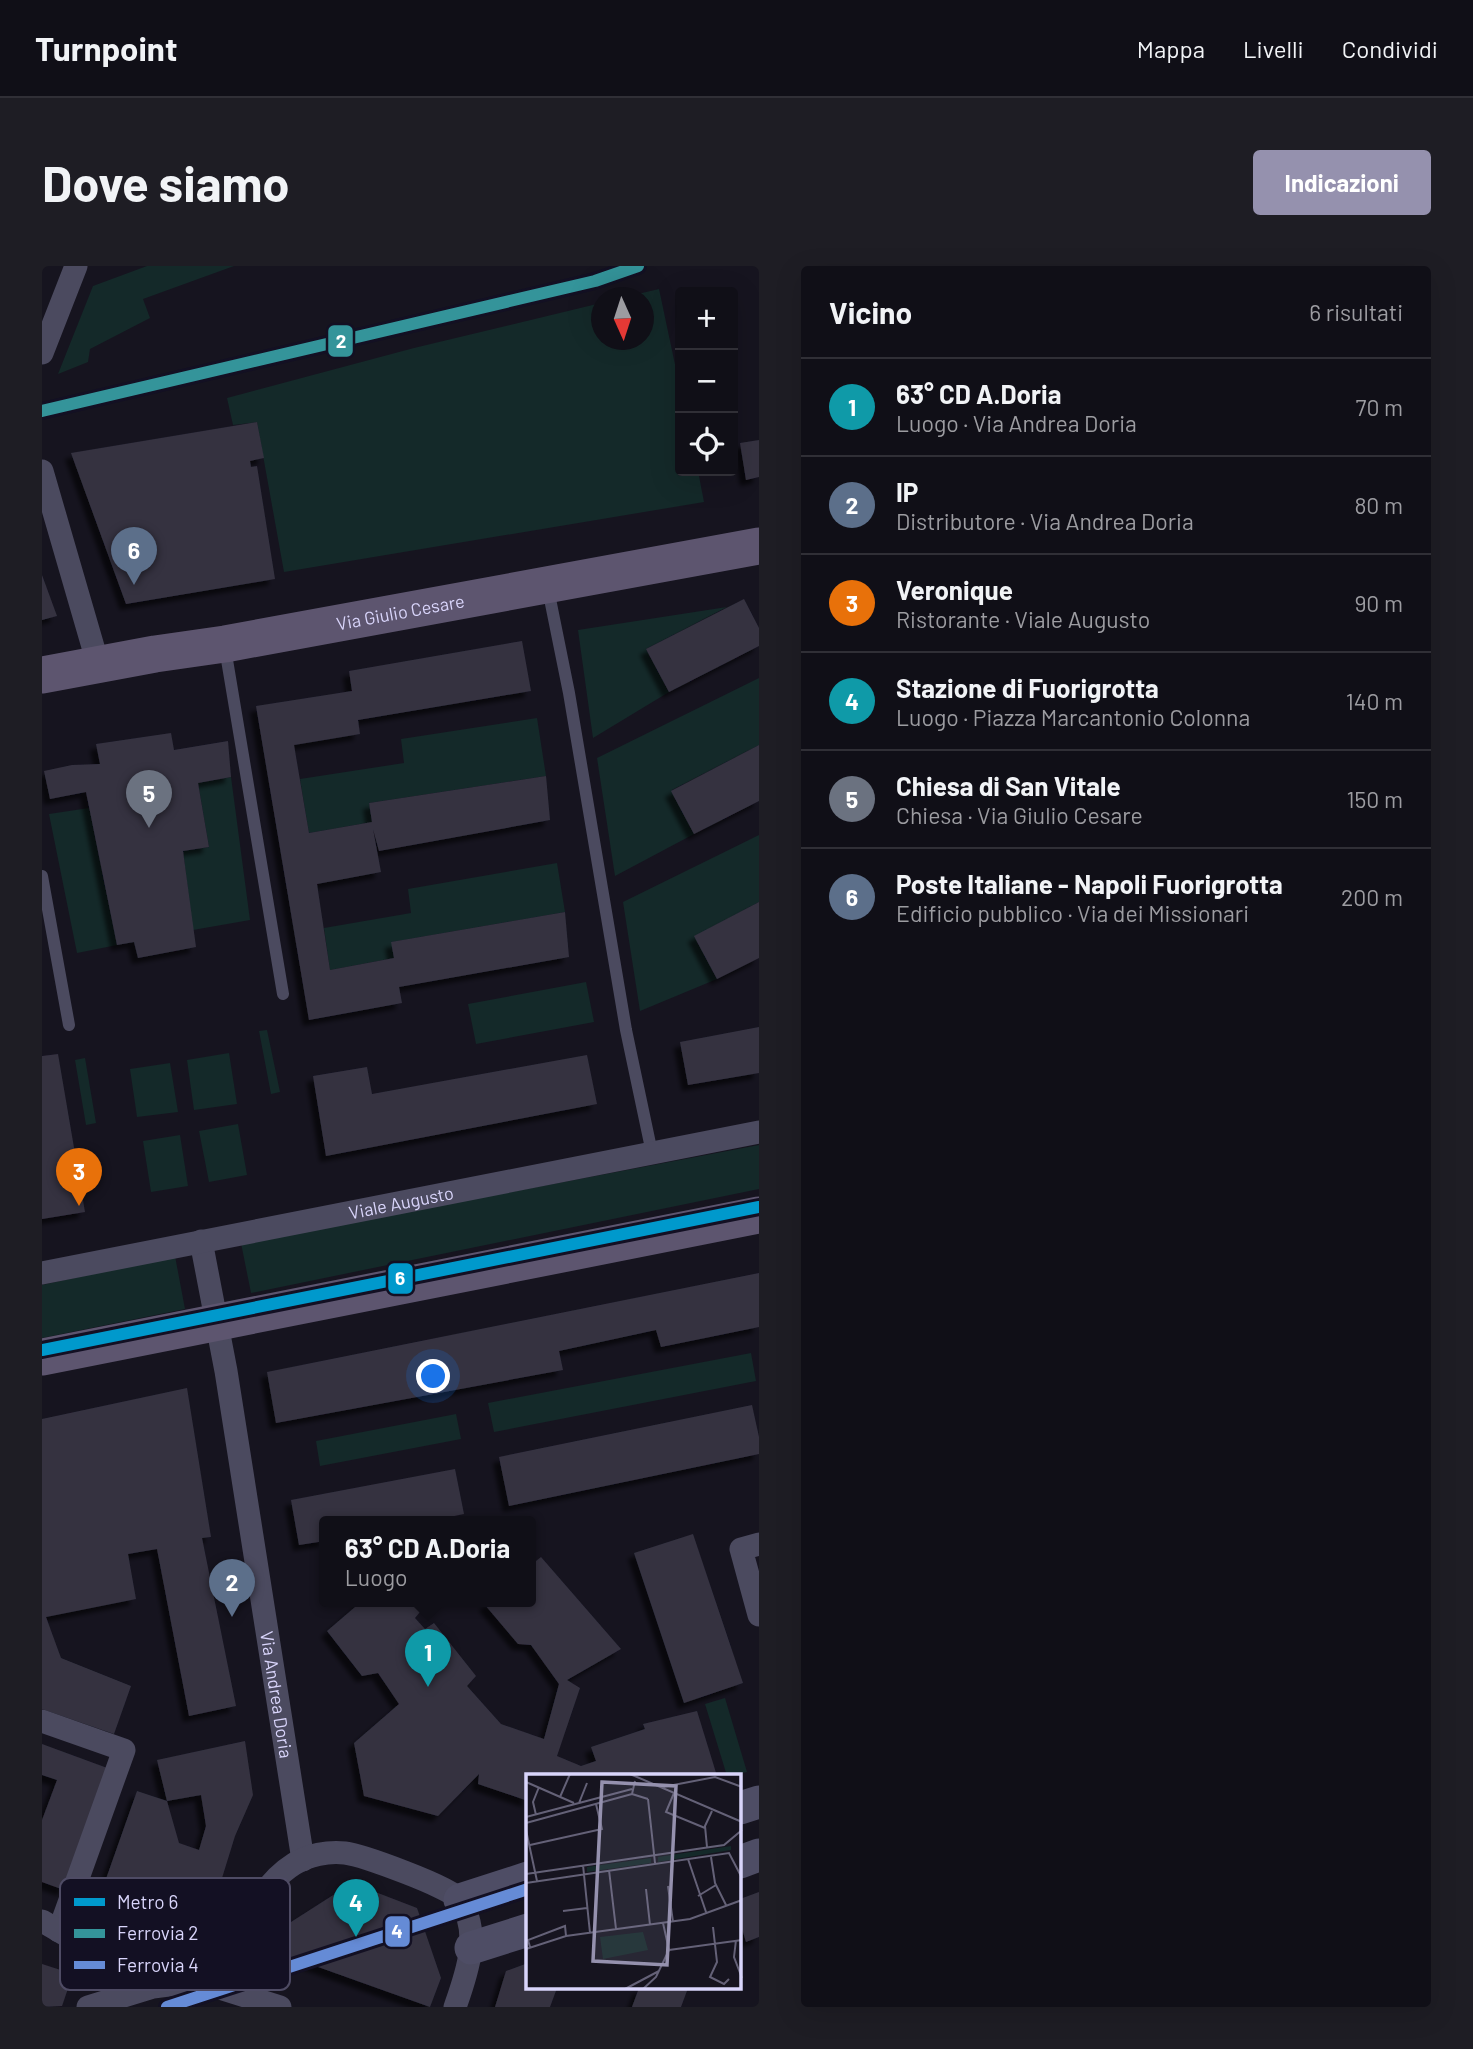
<!DOCTYPE html>
<html lang="it">
<head>
<meta charset="utf-8">
<style>
	body { margin:0; font-family:Barlow,sans-serif; background:#1e1d24; color:#f1f3f6 }
	.controls { position:absolute; right:21px; top:21px; display:grid; overflow:hidden; border-radius:7px; box-shadow:0 7px 28px #0002 }
	.controls button { width:63px; height:63px; display:grid; place-items:center; padding:0; border:0; border-bottom:2px solid #302f36; background:#100f17; color:#f1f3f6; font:35px sans-serif }
	.compass { position:absolute; left:549px; top:21px; width:63px; height:63px; border-radius:50%; background:#100f17; box-shadow:0 7px 28px #0002; rotate:177deg }
	.you { position:absolute; left:392px; top:1111px; width:24px; height:24px; margin:-18px; border:5px solid #fff; border-radius:50%; background:#1a73e8; box-shadow:0 0 0 10px #1a73e833 }
	.badge { display:grid; place-items:center; width:46px; height:46px; border-radius:50%; background:#9591ae; color:#fff; font-size:23px; font-weight:700 }
	.pin { position:absolute; translate:-50% -58px; filter:drop-shadow(0 2px 4px #0008) }
	.pin::after { content:''; position:absolute; top:37px; width:24px; height:21px; background:inherit; clip-path:polygon(0 0,100% 0,50% 100%) }
	.popup { position:absolute; left:277px; top:1250px; width:217px; height:91px; box-sizing:border-box; display:grid; place-content:center; border-radius:7px; background:#100f17; filter:drop-shadow(0 2px 5px #0005); font-size:23px; white-space:nowrap; color:#9c9ca1 }
	.popup b { font-size:26px; color:#f1f3f6 }
	.popup::after { content:''; position:absolute; left:50%; top:100%; margin-left:-14px; border:14px solid transparent; border-top-color:#100f17 }
	.list { margin:0; padding:0; list-style:none }
	h2 { display:flex; justify-content:space-between; align-items:center; height:91px; margin:0; padding:0 28px; font-size:30px }
	h2 small { font-size:23px; font-weight:400; color:#9c9ca1 }
	.list li { display:grid; grid-template-columns:46px 1fr auto; gap:21px; align-items:center; box-sizing:border-box; height:98px; padding:0 28px; border-top:2px solid #302f36 }
	.list b { display:block; font-size:26px; white-space:nowrap }
	.list p { margin:0; font-size:23px; white-space:nowrap; color:#9c9ca1 }
	.list em { font-size:23px; font-style:normal; color:#9c9ca1 }
	.icon { flex:none; width:38px; height:38px; fill:none; stroke:currentColor; stroke-width:2; stroke-linecap:round; stroke-linejoin:round }
	.map { position:relative; flex:none; width:717px; height:1741px; overflow:hidden; border-radius:7px }
	header { display:flex; align-items:center; gap:42px; box-sizing:border-box; height:98px; padding:0 35px; background:#100f17; border-bottom:2px solid #302f36 }
	header strong { font-size:33px }
	nav { display:flex; gap:38px; margin-inline-start:auto; font-size:24px }
	.intro { display:flex; align-items:center; justify-content:space-between; box-sizing:border-box; height:168px; padding:0 42px }
	h1 { margin:0; font-size:49px }
	.button { padding:18px 32px; border-radius:7px; background:#9591ae; color:#fff; font-size:24px; font-weight:700 }
	main { display:flex; gap:42px; padding:0 42px }
	aside { flex:1; background:#100f17; border-radius:7px; box-shadow:0 7px 28px #0002 }
	.map>svg:first-child { display:block }
	.green { fill:#142929 }
	.building { fill:#343241; fill-rule:evenodd; filter:url(#shadow) }
	.lines { fill:none; stroke-linecap:round; stroke-linejoin:round }
	.lane { stroke:#4b4a5f; stroke-width:12 }
	.street { stroke:#4b4a5f; stroke-width:23 }
	.secondary { stroke:#4e4d65; stroke-width:33 }
	.primary { stroke:#5d556f; stroke-width:37 }
	.rail-1-casing { stroke:#131023; stroke-width:18 }
	.rail-2-casing { stroke:#131023; stroke-width:18 }
	.rail-1 { stroke:#34949a; stroke-width:12 }
	.rail-2 { stroke:#658bd6; stroke-width:12 }
	.metro-1-casing { stroke:#131023; stroke-width:18 }
	.metro-1 { stroke:#09c; stroke-width:12 }
	.labels { text-anchor:middle; dominant-baseline:central; stroke-width:6; stroke-linejoin:round; paint-order:stroke }
	.street-label { font-size:18px; fill:#d9d5fb; stroke:#131023 }
	.inset-road { fill:none; stroke:#646177; stroke-width:2 }
	.view { fill:#9591ae; fill-opacity:0.15; stroke:#9591ae; stroke-width:3.5 }
	.inset-edge { fill:none; stroke:#d9d5fb; stroke-width:3.5 }
	.key { fill:#131023; stroke:#4e4b64; stroke-width:2 }
	.key-label { font-size:19px; fill:#d9d5fb }
	.line-badge { stroke:#131023; stroke-width:2.5 }
	.badge-label { font-size:19px; text-anchor:middle; font-weight:bold; fill:#fff }
</style>
</head>
<body>
<header>
<strong>Turnpoint</strong>
<nav><a>Mappa</a><a>Livelli</a><a>Condividi</a></nav>
</header>
<div class="intro"><h1>Dove siamo</h1><a class="button">Indicazioni</a></div>
<main>
<div class="map">
<svg width="717" height="1741" viewBox="0 0 717 1741">
	<defs>
		<filter id="shadow"><feDropShadow dx="-6" dy="6" stdDeviation="2" flood-color="#0009"/></filter>
	</defs>
	<rect width="100%" height="100%" fill="#16141f"/>
	<path class="green" d="M105 0H192L101 33 108 52 48 83 46 96 16 108 51 20Z
		M617 23 638 122V205H656L662 236 242 306 215 156 191 159 185 132 372 82 559 37V74H601V32L583 31Z
		M685 341 604 383 627 426 551 472 536 364Z
		M717 412V479L630 524 652 568 573 610 555 492Z
		M495 452 504 510 327 537 330 556 267 567 258 513 362 497 359 473Z
		M189 511 208 654 151 664 141 585 167 581 156 517Z
		M47 542 75 679 35 687 7 548Z
		M717 569V636L653 670 675 713 598 745 581 636Z
		M515 597 523 646 350 676 352 692 288 704 282 662 369 647 366 623Z
		M544 716 552 756 434 778 426 738Z
		M225 764 238 826 229 828 217 765Z
		M187 787 195 838 152 844 145 794Z
		M43 792 54 857 44 859 33 794Z
		M128 797 136 846 95 851 88 803Z
		M196 858 205 909 167 916 157 865Z
		M138 869 146 920 109 926 101 875Z
		M717 879V923L209 1027 199 977Z
		M133 990 143 1043 0 1072V1019Z
		M709 1087 714 1115 452 1166 446 1137Z
		M414 1148 419 1173 278 1200 274 1175Z
		M683 1432 705 1506 685 1510 663 1438Z"/>
	<path class="building" d="M215 156 222 192 208 195 209 201 215 200 233 313 84 338 29 187Z
		M717 174V211L704 214 698 177Z
		M0 309 15 350 0 354Z
		M702 333 717 362V380L627 426 604 383Z
		M480 375 489 425 316 454 318 468 252 479 267 567 330 556 327 537 504 510 508 554 337 585 331 563 339 606 275 618 288 704 352 692 349 676 523 646 527 691 357 721 360 737 267 754 214 440 310 425 307 405Z
		M129 467 132 484 186 475 189 511 156 517 167 581 141 585 154 681 96 692 92 676 75 679 44 526 8 533 2 505 30 499 58 498 54 478Z
		M717 479V535L652 568 629 525Z
		M717 636V692L675 713 652 670Z
		M717 761V807L646 819 638 776Z
		M16 788 43 946 0 953V790Z
		M545 789 555 838 284 890 271 810 325 801 330 828Z
		M717 1007V1061L619 1081 614 1064 517 1085 521 1104 234 1157 225 1106Z
		M145 1122 169 1271 160 1272 194 1440 147 1450 115 1283 86 1288 94 1333 4 1351 19 1392 89 1420 72 1468 0 1443V1153Z
		M710 1139 717 1171V1188L467 1240 457 1191Z
		M413 1203 422 1248 388 1255H283V1275L257 1279 249 1234Z
		M651 1268 701 1417 642 1437 592 1287Z
		M499 1291 579 1383 525 1414 538 1422 515 1490 539 1500 554 1495 549 1481 603 1463 601 1458 655 1445 675 1510H486V1535L436 1518 437 1508 396 1550 322 1530 312 1477 357 1438 336 1407 320 1410 285 1365 320 1335H369L378 1346 373 1352 383 1363 392 1357 434 1410 425 1420 459 1458 502 1473 517 1418 489 1379 476 1378 443 1339 448 1335H489V1299Z
		M203 1475 211 1529 193 1570 159 1680 53 1644 95 1525 125 1535 115 1494ZM159 1529 164 1560 157 1584 137 1577 125 1535Z
		M0 1478 68 1503 22 1624 0 1616V1554L15 1514 0 1509Z
		M310 1617 375 1642 399 1712 388 1741 237 1687 249 1656Z
		M717 1626V1671L704 1676 698 1656V1633Z
		M486 1697V1722H515L508 1741H453L464 1705Z
		M0 1698 31 1708 20 1740 0 1741Z
		M597 1722H646L639 1741H590Z"/>
	<g class="lines">
		<path class="lane" d="M506 323 527 427 584 764 610 887
			M183 382 241 728
			M0 610 27 759"/>
		<g class="street">
			<path d="M0 87 34 0"/>
			<path d="M0 205 56 398"/>
			<path id="s1" d="M159 975 184 1105 261 1594"/>
			<path id="s2" d="M0 1007 717 866"/>
			<path d="M717 1278 699 1283 717 1349"/>
			<path d="M0 1455 82 1484 17 1665"/>
			<path d="M0 1655 41 1679 238 1741"/>
			<path d="M184 1722C199 1678 209 1625 252 1598 266 1589 286 1585 303 1587 320 1589 408 1621 417 1633 440 1666 425 1707 413 1741"/>
			<path d="M46 1741 111 1721 150 1716"/>
		</g>
		<path class="secondary" d="M698 1542 717 1536
			M698 1596 717 1589
			M418 1634 486 1612
			M429 1682 486 1664"/>
		<g class="primary">
			<path id="s3" d="M0 409 113 388 183 378 717 280"/>
			<path d="M0 1091 717 949"/>
		</g>
		<defs>
			<path id="rail-1" d="M0 145 553 15 596 0"/>
			<path id="rail-2" d="M125 1741 486 1623"/>
		</defs>
		<use href="#rail-1" class="rail-1-casing"/>
		<use href="#rail-2" class="rail-2-casing"/>
		<use href="#rail-1" class="rail-1"/>
		<use href="#rail-2" class="rail-2"/>
		<defs>
			<path id="metro-1" d="M0 1084 717 941"/>
		</defs>
		<use href="#metro-1" class="metro-1-casing"/>
		<use href="#metro-1" class="metro-1"/>
	</g>
	<g class="labels">
		<g class="street-label">
			<text stroke="none"><textPath href="#s3" startOffset="364">Via Giulio Cesare</textPath></text>
			<text stroke="none"><textPath href="#s2" startOffset="366">Viale Augusto</textPath></text>
			<text stroke="none"><textPath href="#s1" startOffset="460">Via Andrea Doria</textPath></text>
		</g>
	</g>
	<g transform="translate(484 1508)">
		<rect width="215" height="215" fill="#16141f"/>
		<path d="M205 72V76L132 88V83ZM125 84V89L61 98V93ZM117 158 122 176 77 185 74 163Z" fill="#142929"/>
		<path class="inset-road" d="M104 0 216 48M109 7 106 20 122 25M0 8 48 29M137 13 189 3 216 13M148 19 140 38 179 54M34 23 44 0M122 25 129 89M53 29 61 9M10 41 7 28 13 13M0 43 106 15M0 49 106 20M0 56 11 107M4 71 76 55 70 30M181 73 179 52 186 37M185 83 189 109 200 131M162 85 180 138M57 91 64 159M83 96 90 155M0 100 198 71 216 56M0 109 203 79 216 104M142 112 147 148M120 115 124 151M172 122 190 111M37 137 61 134M137 149 143 176M187 153 191 188 184 203 198 210 203 205M210 166 208 183 216 204M4 173 2 166 39 152 40 162M0 175 40 162 164 145 216 126M143 176 216 166M99 215 133 197M117 215 130 203 143 176"/>
		<path class="view" d="M76 8 150 12 141 191 67 187Z"/>
		<rect width="215" height="215" class="inset-edge"/>
	</g>
	<rect x="18" y="1612" width="230" height="112" rx="10" class="key"/>
	<rect x="32" y="1632" width="31" height="8" fill="#09c"/>
	<rect x="32" y="1663" width="31" height="9" fill="#34949a"/>
	<rect x="32" y="1695" width="31" height="8" fill="#658bd6"/>
	<g class="key-label">
		<text x="75" y="1643">Metro 6</text>
		<text x="75" y="1674">Ferrovia 2</text>
		<text x="75" y="1706">Ferrovia 4</text>
	</g>
	<g class="line-badge">
		<rect x="285" y="58" width="27" height="34" rx="7" fill="#34949a"/>
		<rect x="345" y="996" width="27" height="33" rx="7" fill="#09c"/>
		<rect x="342" y="1649" width="27" height="33" rx="7" fill="#658bd6"/>
	</g>
	<g class="badge-label">
		<text x="299" y="82">2</text>
		<text x="358" y="1019">6</text>
		<text x="355" y="1672">4</text>
	</g>
</svg>
<div class="controls">
<button>+</button>
<button>−</button>
<button><svg class="icon" aria-label="locate" viewBox="0 0 24 24"><circle cx="12" cy="12" r="6"/><path d="M12 2v4M12 18v4M2 12h4M18 12h4"/></svg></button>
</div>
<svg class="compass" viewBox="-18 -18 36 36"><path d="M0-13l5 13h-10z" fill="#e53935"/><path d="M0 13l5-13h-10z" fill="#9c9ca1"/></svg>
<div class="you"></div>
<div class="pin badge" style="left:386px;top:1421px;background:#0f9aa8">1</div>
<div class="popup"><b>63° CD A.Doria</b>Luogo</div>
<div class="pin badge" style="left:190px;top:1351px;background:#5c6f8a">2</div>
<div class="pin badge" style="left:37px;top:940px;background:#e8710a">3</div>
<div class="pin badge" style="left:314px;top:1671px;background:#0f9aa8">4</div>
<div class="pin badge" style="left:107px;top:562px;background:#6b7280">5</div>
<div class="pin badge" style="left:92px;top:319px;background:#5c6f8a">6</div>
</div>
<aside>
<h2>Vicino<small>6 risultati</small></h2>
<ul class="list">
<li><span class="badge" style="background:#0f9aa8">1</span><div><b>63° CD A.Doria</b><p>Luogo · Via Andrea Doria</p></div><em>70 m</em></li>
<li><span class="badge" style="background:#5c6f8a">2</span><div><b>IP</b><p>Distributore · Via Andrea Doria</p></div><em>80 m</em></li>
<li><span class="badge" style="background:#e8710a">3</span><div><b>Veronique</b><p>Ristorante · Viale Augusto</p></div><em>90 m</em></li>
<li><span class="badge" style="background:#0f9aa8">4</span><div><b>Stazione di Fuorigrotta</b><p>Luogo · Piazza Marcantonio Colonna</p></div><em>140 m</em></li>
<li><span class="badge" style="background:#6b7280">5</span><div><b>Chiesa di San Vitale</b><p>Chiesa · Via Giulio Cesare</p></div><em>150 m</em></li>
<li><span class="badge" style="background:#5c6f8a">6</span><div><b>Poste Italiane - Napoli Fuorigrotta</b><p>Edificio pubblico · Via dei Missionari</p></div><em>200 m</em></li>
</ul>
</aside>
</main>
</body>
</html>
